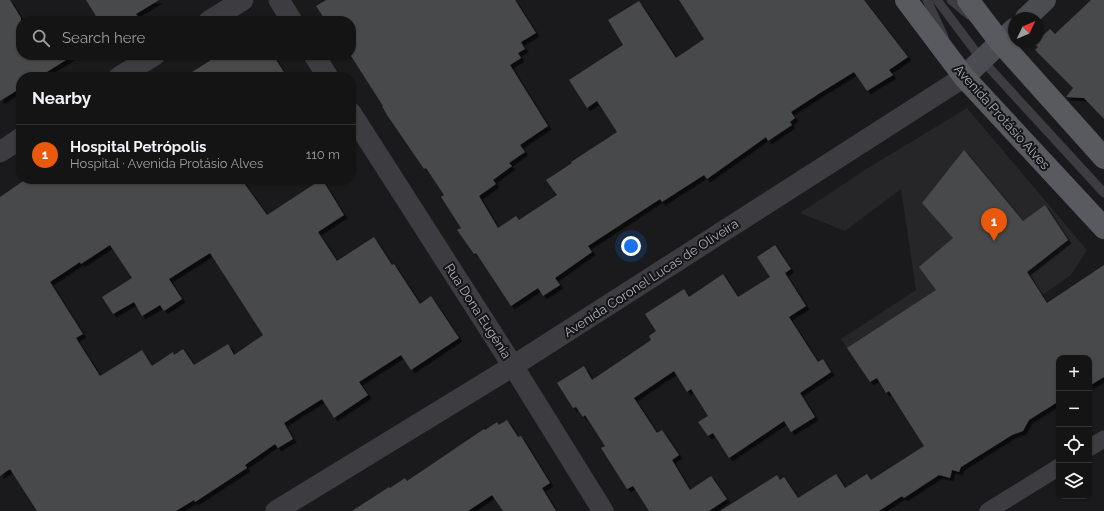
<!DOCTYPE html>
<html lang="en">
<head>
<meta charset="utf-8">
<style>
	body { margin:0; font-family:Raleway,sans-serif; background:#1d1d1e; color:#f1f3f6 }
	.controls { position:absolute; right:12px; bottom:12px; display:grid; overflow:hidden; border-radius:8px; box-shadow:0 1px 3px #0004 }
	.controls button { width:36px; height:36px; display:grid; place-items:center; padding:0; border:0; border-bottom:1px solid #333334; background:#141415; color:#f1f3f6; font:20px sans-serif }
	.compass { position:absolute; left:1008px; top:12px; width:36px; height:36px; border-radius:50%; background:#141415; box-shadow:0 1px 3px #0004; rotate:46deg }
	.you { position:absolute; left:631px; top:246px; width:14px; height:14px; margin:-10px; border:3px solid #fff; border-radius:50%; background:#1a73e8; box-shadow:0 0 0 6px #1a73e833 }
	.badge { display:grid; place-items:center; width:26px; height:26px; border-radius:50%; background:#ea580c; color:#fff; font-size:13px; font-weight:700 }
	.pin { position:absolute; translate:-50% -33px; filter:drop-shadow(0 1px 2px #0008) }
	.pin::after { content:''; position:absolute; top:21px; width:14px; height:12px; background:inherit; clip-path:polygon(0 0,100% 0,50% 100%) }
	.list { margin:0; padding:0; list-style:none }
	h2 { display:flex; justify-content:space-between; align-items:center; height:52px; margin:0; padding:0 16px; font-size:17px }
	h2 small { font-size:13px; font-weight:400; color:#9d9ea0 }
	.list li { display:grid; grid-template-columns:26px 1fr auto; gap:12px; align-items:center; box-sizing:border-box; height:60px; padding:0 16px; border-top:1px solid #333334 }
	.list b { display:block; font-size:15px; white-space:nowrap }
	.list p { margin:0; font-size:13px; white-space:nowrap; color:#9d9ea0 }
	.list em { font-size:13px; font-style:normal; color:#9d9ea0 }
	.icon { flex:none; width:22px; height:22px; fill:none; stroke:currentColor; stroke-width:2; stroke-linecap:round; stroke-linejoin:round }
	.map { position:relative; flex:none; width:1104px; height:511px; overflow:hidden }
	.search { position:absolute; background:#141415; box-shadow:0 1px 3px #0004; left:16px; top:16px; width:340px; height:44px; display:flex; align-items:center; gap:10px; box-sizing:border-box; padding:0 14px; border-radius:16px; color:#9d9ea0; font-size:15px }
	.panel { position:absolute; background:#141415; box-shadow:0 1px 3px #0004; left:16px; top:72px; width:340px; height:112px; border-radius:16px }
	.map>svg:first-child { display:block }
	.built { fill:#262629 }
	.building { fill:#47484c; fill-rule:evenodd; filter:url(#shadow) }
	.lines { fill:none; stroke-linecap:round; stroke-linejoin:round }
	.service { stroke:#3c3c41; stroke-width:9 }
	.minor { stroke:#3c3c41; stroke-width:17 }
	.tertiary { stroke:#3c3c41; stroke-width:21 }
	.secondary { stroke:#4a4c51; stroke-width:22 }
	.primary { stroke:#585a60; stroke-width:22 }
	.labels { text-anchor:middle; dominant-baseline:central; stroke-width:4; stroke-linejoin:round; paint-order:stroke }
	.street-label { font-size:13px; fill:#aeb2bb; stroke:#151517 }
</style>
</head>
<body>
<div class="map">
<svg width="1104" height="511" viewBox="0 0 1104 511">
	<defs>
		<filter id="shadow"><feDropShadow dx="3.5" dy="3.5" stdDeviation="0" flood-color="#0009"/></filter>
	</defs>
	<rect width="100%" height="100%" fill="#1a1a1c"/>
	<path class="built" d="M967 108 1087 250 1071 275 989 332 877 378 870 382 841 339 916 290 901 189 845 231 800 213 868 168Z"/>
	<path class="building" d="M0 0H10L21 18V55H74L39 77H21V88L0 101Z
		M86 0H159L136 14 141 21H99Z
		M326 0H515L536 33 521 42 525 49 518 53 521 58 510 65 548 126 520 145 525 152 509 163 512 166 493 180 496 184 479 196 498 228 516 216 519 220 557 195 546 180 572 163 571 162 617 132 597 101 587 108 569 80 623 45 608 20 639 1 676 58 704 39 679 0H864L908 57 889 70 893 75 867 91 854 72 820 93 791 112 795 118 790 122 792 125 768 141 766 137 707 179 704 175 662 202 660 199 588 246 592 252 555 278 560 285 543 296 538 288 511 306 476 253 474 254 457 230 461 228 441 197 444 195 426 168 424 169 387 115 382 106H383L351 56V21H326L316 6Z
		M1091 0H1104V119L1084 98 1066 97 1073 88 1035 50 1038 47 1034 44 1038 42V40L1050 29 1055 34Z
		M219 55H273L287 77H184Z
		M964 150 1023 221 1045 205 1068 240 1027 272 1047 303 1104 265V377L1089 386V358H1059V404L1057 405 1056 403 1029 420 1023 431 1012 435 961 467 959 472 952 470 950 478 939 475 904 498 902 496 879 511H720L777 475 780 480 784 477 798 498 836 474 845 488 867 474 871 480 924 446 889 391 886 393 877 378 870 382 847 348 936 290 919 267 953 238 922 203Z
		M26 179H241L267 215 322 179 344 215 318 232 337 261 374 237 392 265 394 264 420 304 431 296 459 338 411 370 401 355 359 382 368 395 334 418 322 399 284 423 293 439 278 448 275 444 245 465 247 468 195 502 194 500 176 511H37L10 469 0 476V197ZM110 245 132 278 102 297 113 314 134 302 142 316 160 305 164 311 182 299 169 279 210 253 263 335 234 355 228 344 194 365 183 349 174 355 173 352 152 366 142 350 100 376 76 338 83 334 50 282 80 262 81 264Z
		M775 245 791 269 785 273 806 306 789 317 818 362 823 359 831 372 800 393 815 417 791 432 784 421 729 458 713 433 708 436 698 422 708 416 691 389 687 392 674 371 634 398 657 433 662 430 679 455 672 460 690 490 711 476 727 499 709 511H649L633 486 627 489 601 448 605 446 585 415 583 417 576 407 573 408 557 383 584 366 592 380 651 340 649 336 656 331 645 314 684 289 689 297 723 274 738 297 770 277 757 257Z
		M507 420 518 437 521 436 550 483 542 488 556 511H503L492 495 468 511H352L389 487 390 488 405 478 407 481 484 429 485 430 497 422 499 425Z"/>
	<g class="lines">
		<path class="service" d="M927 0 944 37
			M937 0 982 60 1104 193
			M951 0 969 15"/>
		<path class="minor" d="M1089 448 1104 439
			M988 511 1059 467"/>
		<path class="tertiary" d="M279 0 292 21
			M209 21 243 0
			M314 55 328 77
			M119 77 155 55
			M351 113 513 366 603 511
			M0 152 21 138
			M276 511 513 366 964 77"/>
		<path class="secondary" d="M1026 18 1045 0
			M964 77 1014 29"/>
		<path class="primary" d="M906 0 964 77 1104 228
			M968 0 1000 42 1104 158"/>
	</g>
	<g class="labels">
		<g class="street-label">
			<text transform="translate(1002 117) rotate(48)">Avenida Protásio Alves</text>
			<text transform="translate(651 278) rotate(-33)">Avenida Coronel Lucas de Oliveira</text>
			<text transform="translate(478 311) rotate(57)">Rua Dona Eugênia</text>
		</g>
	</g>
</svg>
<div class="controls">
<button>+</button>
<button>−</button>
<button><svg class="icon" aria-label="locate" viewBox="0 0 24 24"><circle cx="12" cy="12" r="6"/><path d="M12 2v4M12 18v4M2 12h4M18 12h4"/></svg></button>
<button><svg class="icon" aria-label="layers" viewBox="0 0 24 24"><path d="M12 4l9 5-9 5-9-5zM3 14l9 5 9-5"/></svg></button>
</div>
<svg class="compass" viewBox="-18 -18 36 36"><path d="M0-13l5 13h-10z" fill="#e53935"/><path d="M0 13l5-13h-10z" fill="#9d9ea0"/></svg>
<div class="you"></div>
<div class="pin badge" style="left:994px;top:241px">1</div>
<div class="search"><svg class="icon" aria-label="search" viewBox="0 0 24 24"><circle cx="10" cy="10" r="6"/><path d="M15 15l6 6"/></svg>Search here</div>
<section class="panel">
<h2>Nearby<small></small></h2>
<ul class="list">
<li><span class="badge">1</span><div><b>Hospital Petrópolis</b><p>Hospital · Avenida Protásio Alves</p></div><em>110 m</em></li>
</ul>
</section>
</div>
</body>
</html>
